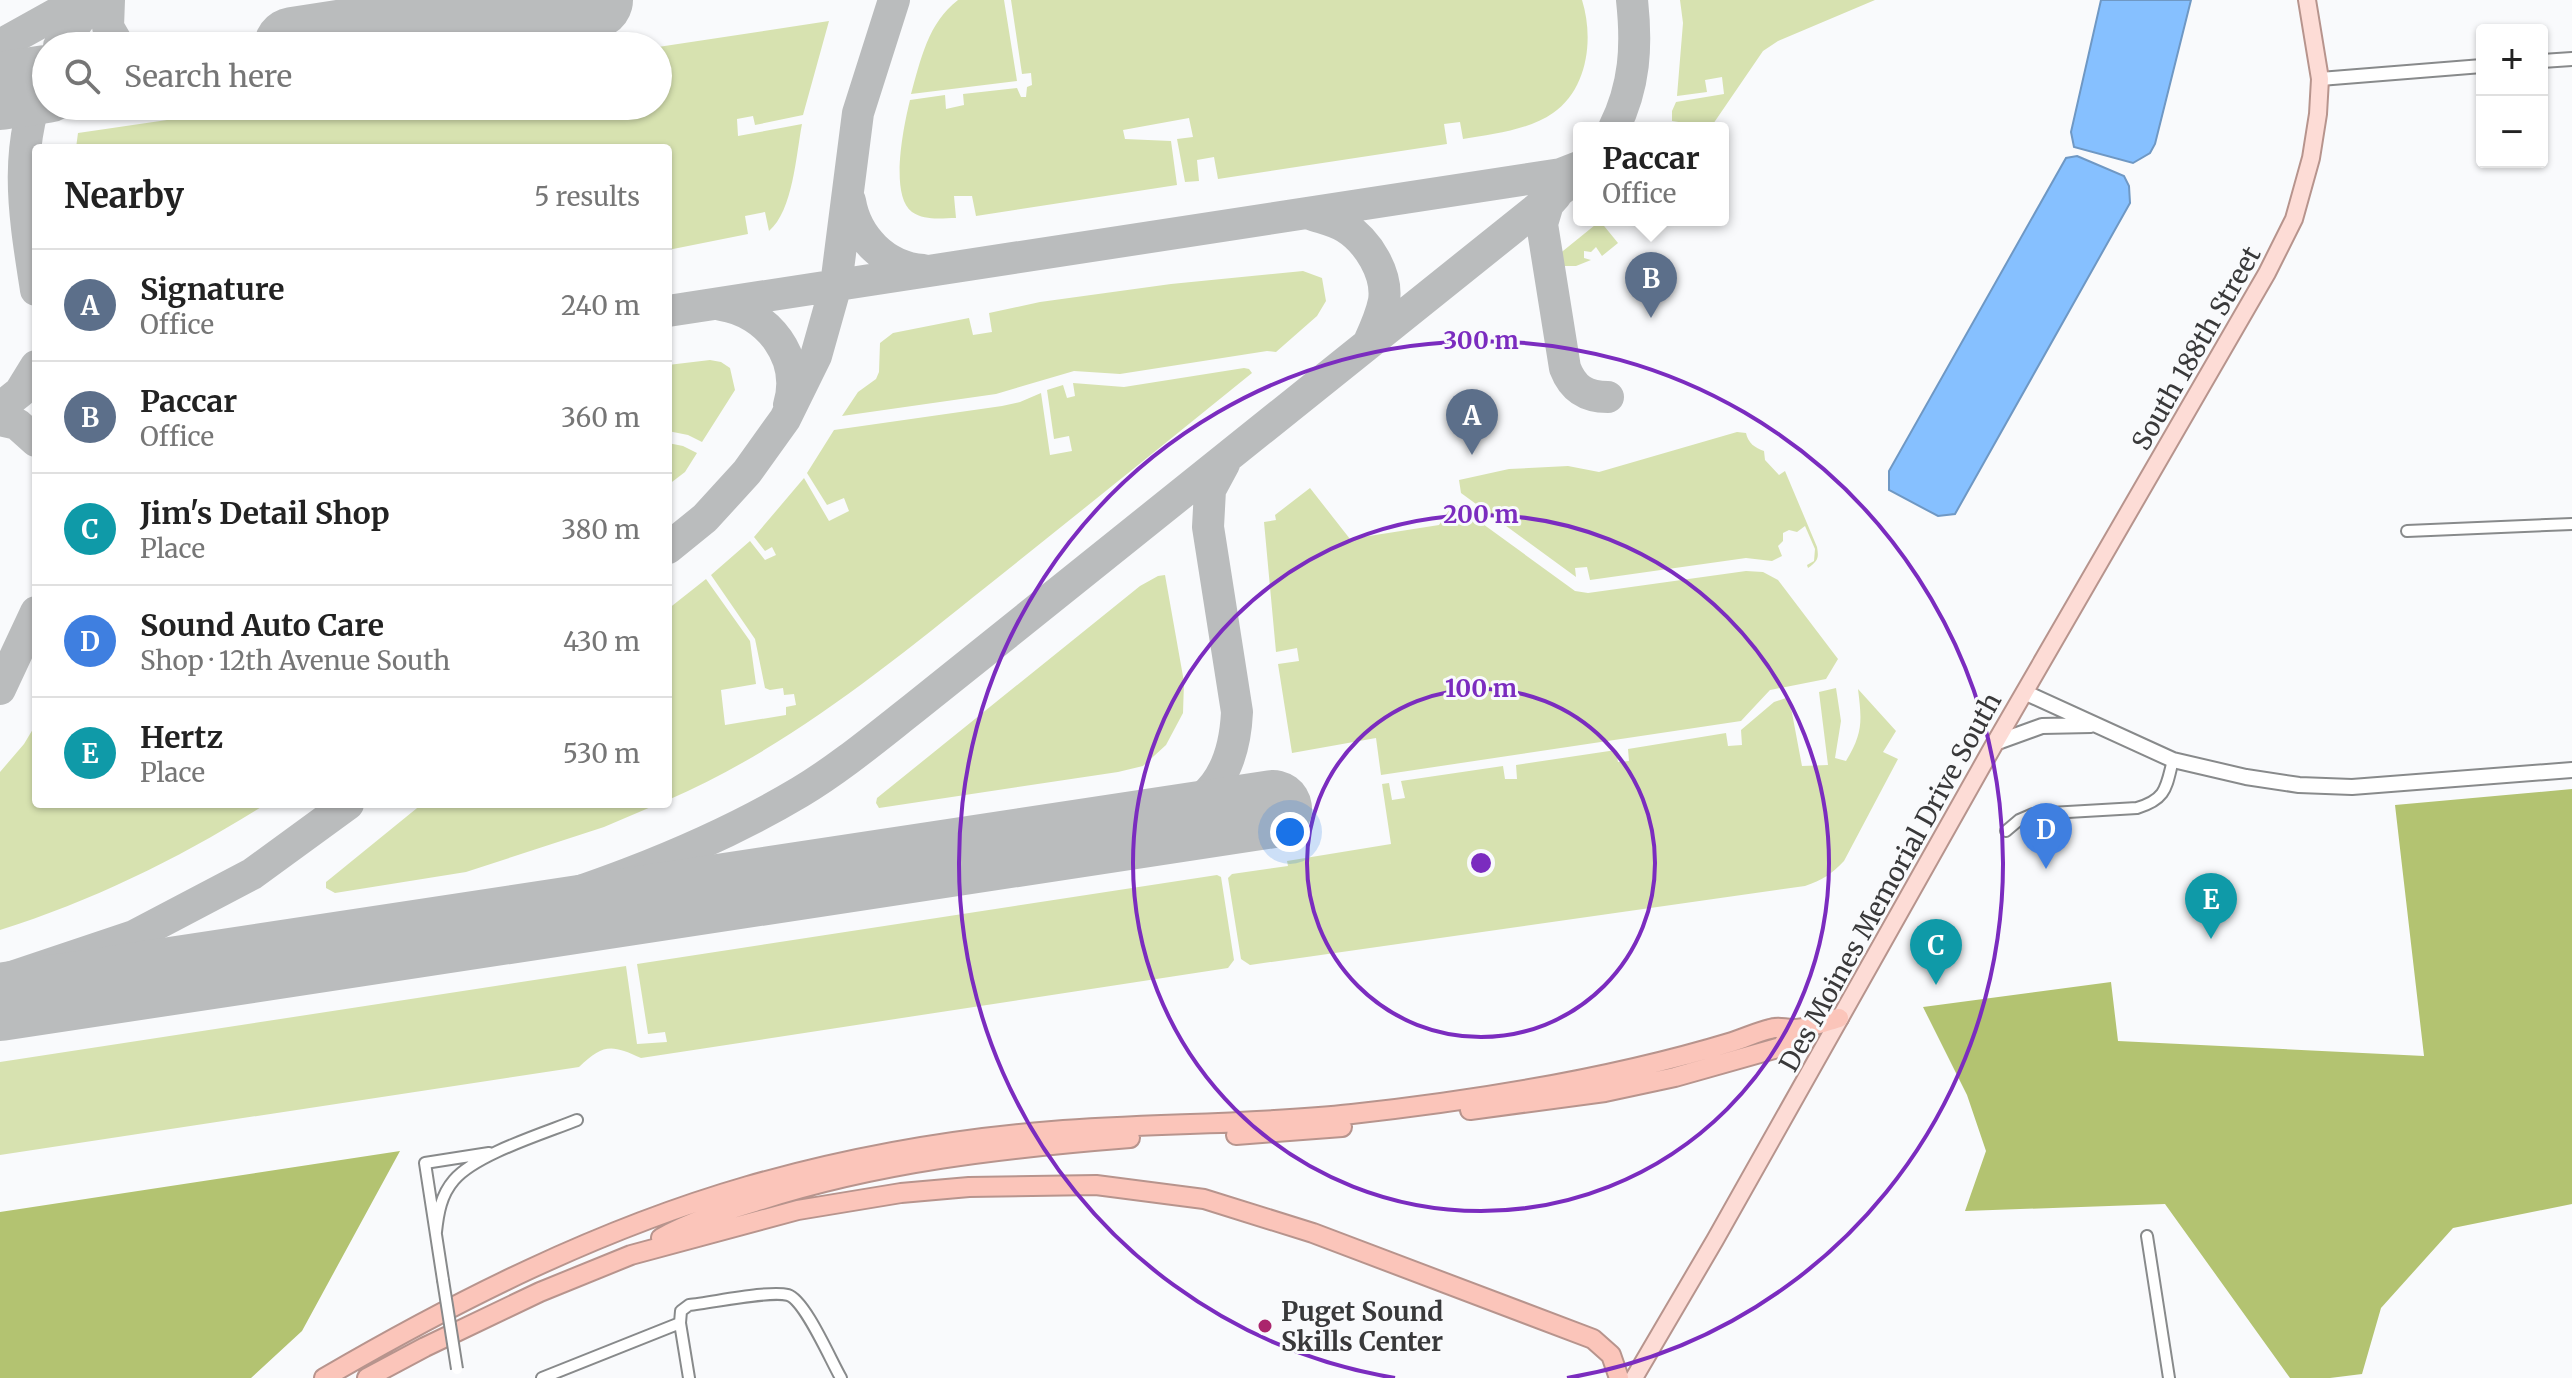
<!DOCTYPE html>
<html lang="en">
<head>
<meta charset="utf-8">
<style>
	body { margin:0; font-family:Merriweather,serif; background:#f6f6f6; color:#222 }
	.controls { position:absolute; right:24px; top:24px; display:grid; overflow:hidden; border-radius:8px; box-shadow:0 2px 6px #0004 }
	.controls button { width:72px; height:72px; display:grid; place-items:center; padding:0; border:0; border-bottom:2px solid #e0e0e0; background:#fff; color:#222; font:40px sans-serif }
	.you { position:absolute; left:1290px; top:832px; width:28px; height:28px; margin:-20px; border:6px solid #fff; border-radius:50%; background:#1a73e8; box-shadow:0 0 0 12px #1a73e833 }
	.badge { display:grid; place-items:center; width:52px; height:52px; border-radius:50%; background:#ea580c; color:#fff; font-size:26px; font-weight:700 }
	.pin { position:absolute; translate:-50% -66px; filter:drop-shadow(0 2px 4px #0008) }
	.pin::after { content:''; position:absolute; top:42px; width:28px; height:24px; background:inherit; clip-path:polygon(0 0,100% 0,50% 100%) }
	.popup { position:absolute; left:1573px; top:122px; width:156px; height:104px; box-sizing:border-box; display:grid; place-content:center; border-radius:8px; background:#fff; filter:drop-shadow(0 2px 6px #0005); font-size:26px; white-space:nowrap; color:#767676 }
	.popup b { font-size:30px; color:#222 }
	.popup::after { content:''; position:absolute; left:50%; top:100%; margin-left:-16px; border:16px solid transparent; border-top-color:#fff }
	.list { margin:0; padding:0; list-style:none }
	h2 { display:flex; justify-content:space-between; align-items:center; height:104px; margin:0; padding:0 32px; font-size:34px }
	h2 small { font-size:26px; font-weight:400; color:#767676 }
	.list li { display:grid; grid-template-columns:52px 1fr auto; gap:24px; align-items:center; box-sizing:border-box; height:112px; padding:0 32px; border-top:2px solid #e0e0e0 }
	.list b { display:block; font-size:30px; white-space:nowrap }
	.list p { margin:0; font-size:26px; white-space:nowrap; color:#767676 }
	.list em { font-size:26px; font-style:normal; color:#767676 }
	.icon { flex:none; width:44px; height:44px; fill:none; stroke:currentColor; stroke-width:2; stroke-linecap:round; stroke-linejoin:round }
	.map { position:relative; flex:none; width:2572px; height:1378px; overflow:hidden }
	.search { position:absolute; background:#fff; box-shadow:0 2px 6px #0004; left:32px; top:32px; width:640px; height:88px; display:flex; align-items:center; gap:20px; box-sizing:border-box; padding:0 28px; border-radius:44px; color:#767676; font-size:30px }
	.panel { position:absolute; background:#fff; box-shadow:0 2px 6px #0004; left:32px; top:144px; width:640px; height:664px; border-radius:8px }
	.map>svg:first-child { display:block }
	.green { fill:#d7e2b0 }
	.forest { fill:#b3c371 }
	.water { fill:#86c0ff; stroke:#6f98c4; stroke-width:2 }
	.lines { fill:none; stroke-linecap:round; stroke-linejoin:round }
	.taxiway { stroke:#babcbd; stroke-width:32 }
	.runway { stroke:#babcbd; stroke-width:78 }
	.minor-casing { stroke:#888a8b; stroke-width:14 }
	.tertiary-casing { stroke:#888a8b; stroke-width:16 }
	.secondary-casing { stroke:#888a8b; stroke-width:18 }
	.primary-casing { stroke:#b7948d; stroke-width:20 }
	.motorway-casing { stroke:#b7948d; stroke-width:22 }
	.minor { stroke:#fff; stroke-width:10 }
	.tertiary { stroke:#fff; stroke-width:12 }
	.secondary { stroke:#fff; stroke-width:14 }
	.primary { stroke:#fddcd6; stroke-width:16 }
	.motorway { stroke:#fbc5ba; stroke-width:18 }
	.minor-bridge-casing { stroke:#888a8b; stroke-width:14; stroke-linecap:butt }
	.minor-bridge { stroke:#fff; stroke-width:10 }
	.ring { fill:none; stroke:#7b2cbf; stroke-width:4 }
	.poi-dot { fill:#ab256c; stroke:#f9fafc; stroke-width:3 }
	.labels { text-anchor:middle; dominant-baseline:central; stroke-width:6; stroke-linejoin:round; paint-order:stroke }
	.street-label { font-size:26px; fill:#39393a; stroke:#f9fafc }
	.poi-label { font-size:26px; font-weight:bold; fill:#39393a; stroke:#f9fafc; text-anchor:start }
	.centre { fill:#7b2cbf; stroke:#f9fafc; stroke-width:4 }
	.ring-label { font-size:24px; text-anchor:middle; font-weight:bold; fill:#7b2cbf; stroke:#f9fafc; stroke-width:6; stroke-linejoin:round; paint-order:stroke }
</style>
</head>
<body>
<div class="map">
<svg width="2572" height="1378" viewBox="0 0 2572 1378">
	<rect width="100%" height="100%" fill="#f9fafc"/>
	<path class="green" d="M958 0H1004L1017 81 911 94C921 59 928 23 958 0Z
		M1011 0H1582C1594 38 1588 89 1553 113 1529 130 1492 134 1463 139L1460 122 1444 124 1447 144 1218 179 1214 157 1197 160 1199 181 1185 182 1177 139 1193 137 1189 118 1123 130 1125 139 1171 141 1177 185 976 216 972 196H954L956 218C942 218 925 221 912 212 889 195 904 125 910 100L945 95 946 109 964 105 963 94 1017 88 1021 97H1026L1027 87 1032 85 1031 73 1022 74Z
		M1680 0H1875L1778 41 1763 51 1711 127 1672 121V111L1676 102 1724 94 1722 77 1705 80 1707 92 1677 96 1683 23Z
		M829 21 803 115 755 125 753 116 737 119 738 136 802 124C796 155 793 211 769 231L765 212 745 216 748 234 668 250V148H76L78 133 262 106H658V47Z
		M1600 221 1618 243 1602 256 1596 247 1591 252 1584 251V258L1591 260 1576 266H1559L1558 255Z
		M1303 271 1322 278 1326 301 1317 316 1276 352 1267 351 1120 374 1074 371 996 394 842 416 858 392 876 379 879 372 880 343 893 333 969 318 973 335 992 332 989 313 1040 302 1171 284Z
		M710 360 721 362 730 368 735 390 702 442 688 435 668 431V365Z
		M1244 368 1249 369 1252 373C1163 445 1075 516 986 587 886 667 786 749 668 800V609L706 579 750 641 756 684 721 690 725 725 786 715V707L796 705 794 694 784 695 783 688 770 690 765 688 755 639 711 575 750 541 765 560 776 555 772 547 765 551 754 537 804 478 829 521 849 511 844 498 827 505 807 473 834 430 1002 406 1020 402 1041 393 1050 455 1072 451 1069 436 1054 439 1047 390 1063 385 1067 398 1075 396 1073 383 1124 387Z
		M1737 432 1746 433C1748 443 1755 448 1764 451L1765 460 1779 475 1785 471 1817 547C1819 558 1818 561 1808 568L1807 565 1814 561 1815 549 1805 526 1797 532 1789 530 1783 533V541L1778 546 1782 556 1772 561 1746 558 1590 580 1587 567 1575 568 1576 577 1461 493 1459 480 1509 469 1568 466 1599 472Z
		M668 443 683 446 697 453 685 472 668 485Z
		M1310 488 1350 539 1439 525 1454 503 1575 591 1588 593 1746 571 1763 572 1778 580 1838 659 1826 679 1770 690 1741 721 1381 775 1376 738 1292 753 1278 664 1299 661 1297 648 1276 652 1264 522 1276 520 1275 515Z
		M1165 575 1184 682 1183 713 1166 745 1143 766 1118 772 879 808 876 803 877 798 1140 586 1158 576Z
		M1836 688 1841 721 1835 758 1846 761C1863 733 1862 721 1858 689L1896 731 1883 752 1898 759 1844 861C1832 874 1822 880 1805 886L1250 965 1241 959 1228 878 1232 874 1288 866 1287 861 1391 844 1382 784 1389 783 1392 800 1405 798 1401 781 1503 766 1505 779H1517L1516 765 1616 750 1618 762 1629 761 1628 749 1726 733 1728 746 1742 745 1741 730 1774 702 1789 697 1802 766 1828 765 1819 692Z
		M36 724V804H266C182 857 95 900 0 930V772L24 744Z
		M422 804H658L604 827 466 872 335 893 326 888V882L331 878Z
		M1217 875 1221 877 1234 960 1228 968 641 1058C611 1044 603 1044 579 1067L0 1155V1062L626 966 637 1044 667 1042 665 1032 648 1034 637 964Z"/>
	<path class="forest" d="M2572 789V1204L2453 1228 2381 1308 2362 1374 2330 1378H2290L2165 1204 1965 1211 1986 1151 1967 1095 1923 1007 2111 982 2118 1041 2424 1056 2395 805Z
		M400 1151 302 1331 251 1378H0V1212Z"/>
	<path class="water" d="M2101 0H2191L2155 144 2150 153 2133 163 2074 147 2071 132Z
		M2077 156 2124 176 2129 186 2130 203 1955 514 1938 516 1889 490V471L2066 158Z"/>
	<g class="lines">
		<path class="taxiway" d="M109 0 108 27 119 46
			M0 45 81 0
			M59 46 93 1
			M1614 128C1635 86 1637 46 1632 0
			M1556 195 1548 204 1542 224 1565 368C1573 389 1586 397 1608 397
			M850 201C856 237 885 267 923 270
			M1310 214C1321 218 1335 221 1345 227 1368 241 1388 274 1384 301 1381 316 1375 329 1369 342
			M36 290C24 213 12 146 46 72
			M721 305C768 312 803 358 789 405
			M668 311 1561 174 1579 167
			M0 408 20 392 36 366
			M0 420 17 424 36 441
			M668 548 705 518 747 472 785 419 816 356 836 285 858 113 894 0
			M0 689 36 612
			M1151 826C1210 805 1234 774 1237 712L1208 527 1210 490 1224 464
			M449 933C569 897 691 857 800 792 840 768 877 737 914 708L1579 175
			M0 981 134 936 252 874 348 804"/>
		<path class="runway" d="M293 46 594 0
			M0 91 46 84
			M0 1002 1273 809"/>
		<defs>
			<path id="minor" d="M2407 531 2572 524
				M2006 831 2019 820 2033 814 2137 808C2167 799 2166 787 2173 760
				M436 1232C438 1213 441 1195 454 1180 476 1154 545 1133 577 1120
				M2147 1236 2169 1378
				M443 1280 425 1163 489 1153
				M680 1323 689 1378
				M542 1378 680 1323 681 1311 689 1305C711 1303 769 1290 788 1295 805 1300 831 1361 841 1378"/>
			<path id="tertiary" d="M2542 61 2572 59
				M2320 79 2482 66"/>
			<path id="secondary" d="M2024 692 2173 760 2246 777 2299 785 2352 787 2572 770
				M1995 743 2042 726 2091 725"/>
			<path id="primary" d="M1634 1378 1715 1240 1995 743 2267 273 2294 219 2311 158 2318 114 2320 79 2307 0"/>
			<path id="motorway" d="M1470 1110 1605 1092 1675 1077 1781 1047 1794 1029
				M1236 1135 1342 1127
				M661 1238C691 1221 725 1211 758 1201 879 1162 1004 1148 1130 1138
				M324 1378C458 1300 599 1229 748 1186 846 1158 950 1139 1052 1131 1152 1123 1252 1125 1352 1114 1479 1100 1610 1079 1732 1042 1745 1038 1757 1032 1770 1029 1778 1026 1784 1029 1793 1029 1808 1029 1825 1022 1839 1018
				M367 1378 425 1347 540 1292 631 1255 798 1210 901 1193 969 1187 1096 1185 1204 1199 1313 1233 1593 1339 1611 1355 1619 1378"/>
		</defs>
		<use href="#minor" class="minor-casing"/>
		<use href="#tertiary" class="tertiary-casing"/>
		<use href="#secondary" class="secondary-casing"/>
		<use href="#primary" class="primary-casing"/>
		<use href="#motorway" class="motorway-casing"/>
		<use href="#minor" class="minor"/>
		<use href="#tertiary" class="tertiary"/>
		<use href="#secondary" class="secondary"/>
		<use href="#primary" class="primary"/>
		<use href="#motorway" class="motorway"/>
		<defs>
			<path id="minor-bridge" d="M443 1280 457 1369"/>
		</defs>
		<use href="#minor-bridge" class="minor-bridge-casing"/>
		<use href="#minor-bridge" class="minor-bridge"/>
	</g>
	<g class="ring">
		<circle cx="1481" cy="863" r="174"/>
		<circle cx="1481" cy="863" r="348"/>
		<path d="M1395 1378A522 522 0 1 1 1567 1378"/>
	</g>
	<circle class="poi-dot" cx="1265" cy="1326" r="8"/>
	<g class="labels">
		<g class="street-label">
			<text transform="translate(2196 348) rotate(-60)">South 188th Street</text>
			<text transform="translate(1890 882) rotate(-61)">Des Moines Memorial Drive South</text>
		</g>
		<g class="poi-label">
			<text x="1281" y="1311">Puget Sound<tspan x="1281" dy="30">Skills Center</tspan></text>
		</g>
	</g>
	<circle cx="1481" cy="863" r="12" class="centre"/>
	<g class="ring-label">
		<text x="1481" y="349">300 m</text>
		<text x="1481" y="523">200 m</text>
		<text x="1481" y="697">100 m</text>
	</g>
</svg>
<div class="controls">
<button>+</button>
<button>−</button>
</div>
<div class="you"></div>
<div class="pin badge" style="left:1472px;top:455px;background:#5c6f8a">A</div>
<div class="pin badge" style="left:1651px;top:318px;background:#5c6f8a">B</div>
<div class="popup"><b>Paccar</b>Office</div>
<div class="pin badge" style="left:1936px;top:985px;background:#0f9aa8">C</div>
<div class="pin badge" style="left:2046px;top:869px;background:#3f7fe0">D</div>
<div class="pin badge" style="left:2211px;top:939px;background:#0f9aa8">E</div>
<div class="search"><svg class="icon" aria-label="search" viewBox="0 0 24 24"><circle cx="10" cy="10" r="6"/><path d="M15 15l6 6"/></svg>Search here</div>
<section class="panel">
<h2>Nearby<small>5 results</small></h2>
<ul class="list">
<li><span class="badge" style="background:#5c6f8a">A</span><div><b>Signature</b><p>Office</p></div><em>240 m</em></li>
<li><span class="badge" style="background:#5c6f8a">B</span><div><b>Paccar</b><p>Office</p></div><em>360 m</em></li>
<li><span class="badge" style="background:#0f9aa8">C</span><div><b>Jim's Detail Shop</b><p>Place</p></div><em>380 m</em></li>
<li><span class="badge" style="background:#3f7fe0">D</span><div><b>Sound Auto Care</b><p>Shop · 12th Avenue South</p></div><em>430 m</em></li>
<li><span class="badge" style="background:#0f9aa8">E</span><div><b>Hertz</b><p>Place</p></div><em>530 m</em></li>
</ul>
</section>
</div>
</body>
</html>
